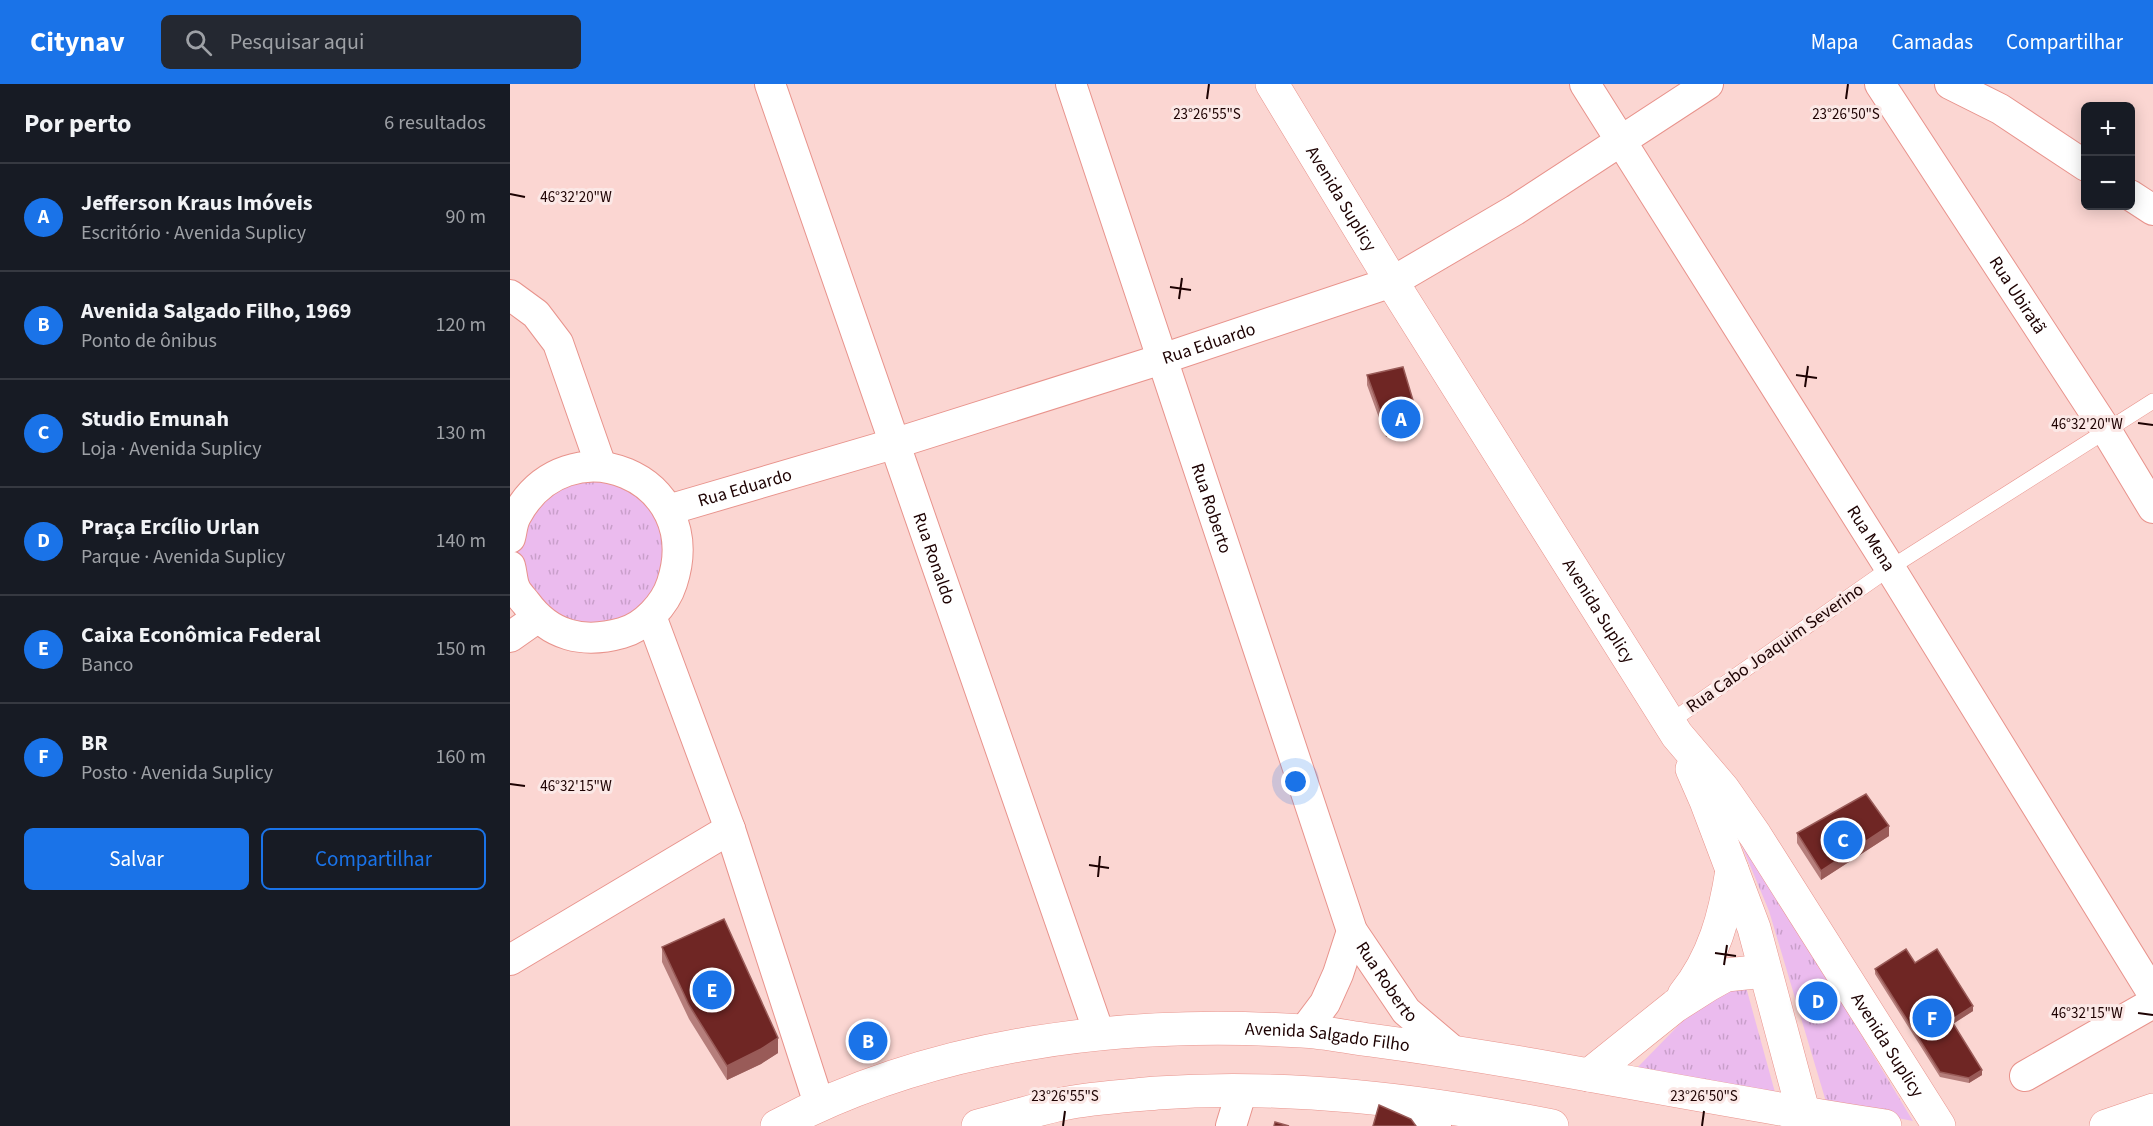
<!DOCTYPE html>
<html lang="pt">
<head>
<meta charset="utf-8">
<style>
	body { margin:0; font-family:"Source Sans 3",sans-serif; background:#242831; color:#f1f3f6 }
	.controls { position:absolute; right:18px; top:18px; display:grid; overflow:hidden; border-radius:9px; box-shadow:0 3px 15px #0003 }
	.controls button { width:54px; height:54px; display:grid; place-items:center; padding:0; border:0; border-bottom:2px solid #363941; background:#171b24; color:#f1f3f6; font:30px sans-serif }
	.you { position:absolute; left:786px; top:698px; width:21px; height:21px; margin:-15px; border:4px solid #fff; border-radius:50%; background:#1a73e8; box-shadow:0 0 0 9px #1a73e833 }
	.badge { display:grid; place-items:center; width:39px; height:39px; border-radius:50%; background:#1a73e8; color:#fff; font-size:20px; font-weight:700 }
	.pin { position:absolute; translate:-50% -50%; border:3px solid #fff; box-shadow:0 2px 6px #0006 }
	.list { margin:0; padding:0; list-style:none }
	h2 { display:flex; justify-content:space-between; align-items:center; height:78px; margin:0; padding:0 24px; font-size:26px }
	h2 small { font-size:20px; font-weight:400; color:#9ea1a6 }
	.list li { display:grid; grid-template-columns:39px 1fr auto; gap:18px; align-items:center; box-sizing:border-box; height:108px; padding:0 24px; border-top:2px solid #363941 }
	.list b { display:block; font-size:22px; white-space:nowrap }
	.list p { margin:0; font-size:20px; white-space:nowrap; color:#9ea1a6 }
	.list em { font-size:20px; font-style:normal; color:#9ea1a6 }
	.actions { display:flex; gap:12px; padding:18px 24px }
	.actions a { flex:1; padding:14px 0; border:2px solid #1a73e8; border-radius:9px; text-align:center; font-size:21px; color:#1a73e8 }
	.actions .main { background:#1a73e8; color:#fff }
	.icon { flex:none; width:33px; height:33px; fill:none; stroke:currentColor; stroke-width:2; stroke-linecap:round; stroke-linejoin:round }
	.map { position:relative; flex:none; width:1643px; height:1042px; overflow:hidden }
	header { display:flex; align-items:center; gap:36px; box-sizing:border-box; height:84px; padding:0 30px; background:#1a73e8; color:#fff }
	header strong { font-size:28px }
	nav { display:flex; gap:33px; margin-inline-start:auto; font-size:21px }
	.search { width:420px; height:54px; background:#242831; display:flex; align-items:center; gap:15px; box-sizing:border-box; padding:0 21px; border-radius:9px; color:#9ea1a6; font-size:22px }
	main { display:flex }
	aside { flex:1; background:#171b24 }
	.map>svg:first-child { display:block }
	.grass { fill:url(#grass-tufts) }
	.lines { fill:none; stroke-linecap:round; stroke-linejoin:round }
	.service-casing { stroke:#e8938c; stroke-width:16 }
	.minor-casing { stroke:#e8938c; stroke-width:32 }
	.tertiary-casing { stroke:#e8938c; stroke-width:34 }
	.secondary-casing { stroke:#e8938c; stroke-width:34 }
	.service { stroke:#fff; stroke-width:15 }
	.minor { stroke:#fff; stroke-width:30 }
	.tertiary { stroke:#fff; stroke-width:33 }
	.secondary { stroke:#fff; stroke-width:33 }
	.wall { fill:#b57e7b }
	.shaded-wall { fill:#995b58 }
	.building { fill:#6f2624; stroke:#995b58; stroke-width:1.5 }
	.ticks { fill:none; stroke:#1d0202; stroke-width:2 }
	.labels { text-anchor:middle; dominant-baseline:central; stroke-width:6; stroke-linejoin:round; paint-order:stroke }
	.street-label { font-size:18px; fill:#1d0202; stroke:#fbe8e6 }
	.ticks-label { font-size:15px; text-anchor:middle; fill:#1d0202; stroke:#fbe8e6; stroke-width:6; stroke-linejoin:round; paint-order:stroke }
</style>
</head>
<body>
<header>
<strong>Citynav</strong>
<div class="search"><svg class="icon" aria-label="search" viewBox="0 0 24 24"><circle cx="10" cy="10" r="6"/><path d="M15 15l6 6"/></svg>Pesquisar aqui</div>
<nav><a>Mapa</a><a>Camadas</a><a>Compartilhar</a></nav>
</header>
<main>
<aside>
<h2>Por perto<small>6 resultados</small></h2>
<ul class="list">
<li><span class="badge">A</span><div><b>Jefferson Kraus Imóveis</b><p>Escritório · Avenida Suplicy</p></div><em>90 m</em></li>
<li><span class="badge">B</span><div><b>Avenida Salgado Filho, 1969</b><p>Ponto de ônibus</p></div><em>120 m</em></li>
<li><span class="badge">C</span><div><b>Studio Emunah</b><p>Loja · Avenida Suplicy</p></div><em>130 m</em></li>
<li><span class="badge">D</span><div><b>Praça Ercílio Urlan</b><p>Parque · Avenida Suplicy</p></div><em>140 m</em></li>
<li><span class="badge">E</span><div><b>Caixa Econômica Federal</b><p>Banco</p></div><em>150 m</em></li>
<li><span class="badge">F</span><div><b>BR</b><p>Posto · Avenida Suplicy</p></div><em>160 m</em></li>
</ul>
<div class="actions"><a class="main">Salvar</a><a>Compartilhar</a></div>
</aside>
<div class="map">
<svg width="1643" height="1042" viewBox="0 0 1643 1042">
	<defs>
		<pattern id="grass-tufts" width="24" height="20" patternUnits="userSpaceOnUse" patternTransform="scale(1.5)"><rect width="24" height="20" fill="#ebbbee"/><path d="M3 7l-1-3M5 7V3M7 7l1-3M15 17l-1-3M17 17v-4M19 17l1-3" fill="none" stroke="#c99fca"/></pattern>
	</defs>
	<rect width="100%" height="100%" fill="#fbd6d2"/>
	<path class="grass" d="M51 396H118L161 446 152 513 96 549 32 530 4 469 7 446Z
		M1219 731 1403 1037 1317 1021 1259 827Z
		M1236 903 1266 1012 1125 986 1197 912Z"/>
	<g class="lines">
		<defs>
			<path id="service" d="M1160 638 1380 484 1643 317"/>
			<g id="minor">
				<path id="s1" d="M260 0 589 949"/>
				<path id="s2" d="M561 0 842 847 896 927 943 967"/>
				<path id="s3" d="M1075 0 1380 484 1643 910"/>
				<path id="s4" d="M1370 0 1596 346 1643 424"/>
				<path d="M1440 0 1490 25 1576 82"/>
				<path d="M1620 111 1643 126"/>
				<path d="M0 211 26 230 48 259 91 382"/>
				<path id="s5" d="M158 426 383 360 652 275 882 198 1005 126 1198 0"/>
				<path d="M0 454C2 447 2 439 6 432 57 336 197 392 162 499 155 521 134 543 112 549 73 560 40 552 16 519 12 514 7 509 5 504 2 498 2 489 0 482"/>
				<path d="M141 532 220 745 309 1020"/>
				<path d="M0 553 27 534"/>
				<path d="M0 876 220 745"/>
				<path d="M794 947 815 919 828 890 842 847"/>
				<path d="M1515 992 1643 919"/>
				<path d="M892 1017 926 1042"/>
				<path d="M721 1042 732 1006"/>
			</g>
			<g id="tertiary">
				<path id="s6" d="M762 0 882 198 1167 651 1213 705 1245 751 1429 1042"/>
				<path d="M1182 685 1196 717 1244 844 1297 1042"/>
			</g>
			<g id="secondary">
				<path d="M1174 911C1204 874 1215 831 1222 786"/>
				<path d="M1079 991 1165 922 1198 901 1216 891 1255 887"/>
				<path id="s7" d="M267 1042C426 958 614 936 792 947 814 948 837 953 860 956 912 963 964 971 1017 980 1136 1001 1255 1024 1375 1042"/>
				<path d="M468 1042C496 1035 524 1026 552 1020 582 1014 616 1012 647 1009 779 1000 912 1016 1042 1042"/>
				<path d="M1596 1042 1643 1026"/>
			</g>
		</defs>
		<use href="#service" class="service-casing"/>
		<use href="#minor" class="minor-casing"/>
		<use href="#tertiary" class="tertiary-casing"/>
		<use href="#secondary" class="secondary-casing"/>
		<use href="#service" class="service"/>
		<use href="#minor" class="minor"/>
		<use href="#tertiary" class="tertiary"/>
		<use href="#secondary" class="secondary"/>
	</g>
	<path class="wall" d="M857 291 908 343 876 353 857 301Z
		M1287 749 1379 752 1311 796 1287 759Z
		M152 863 268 969 251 980 217 996 179 935 152 878Z
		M1405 879 1463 927 1443 940 1472 991 1459 999 1430 993 1365 890V885Z"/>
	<path class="shaded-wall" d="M908 333V343L876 353V343Z
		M1379 742V752L1311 796V787Z
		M1463 922V927L1441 941V936Z
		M268 954V969L251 980 217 996V982Z
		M1472 986V991L1459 999V994Z"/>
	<path class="building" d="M893 283 908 333 876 343 857 291Z
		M1356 710 1379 742 1311 787 1287 749Z
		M214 835 268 954 251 965 217 982 179 921 152 863Z
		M1396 865 1405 879 1427 865 1463 922 1441 936 1472 986 1459 994 1430 988 1365 885Z
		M869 1021 901 1035 906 1042H863Z
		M765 1038 779 1042H764Z"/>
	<path class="ticks" d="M697 15 699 0M1336 15 1338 0M0 110 15 113M660 203 681 206M669 215 672 194M1286 291 1307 294M1295 303 1298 282M1628 339 1643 341M0 700 15 702M579 781 599 784M588 793 590 772M1205 869 1226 872M1214 881 1217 861M1628 929 1643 931M553 1042 555 1027M1192 1042 1194 1027"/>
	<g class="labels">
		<g class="street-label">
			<text stroke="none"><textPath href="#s6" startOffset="134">Avenida Suplicy</textPath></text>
			<text stroke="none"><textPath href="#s4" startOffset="252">Rua Ubiratã</textPath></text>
			<text stroke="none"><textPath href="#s5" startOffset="566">Rua Eduardo</textPath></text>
			<text stroke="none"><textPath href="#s5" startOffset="80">Rua Eduardo</textPath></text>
			<text stroke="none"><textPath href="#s2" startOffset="447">Rua Roberto</textPath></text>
			<text stroke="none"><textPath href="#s3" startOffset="537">Rua Mena</textPath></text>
			<text stroke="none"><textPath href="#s1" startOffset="502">Rua Ronaldo</textPath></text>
			<text stroke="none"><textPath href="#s6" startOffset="620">Avenida Suplicy</textPath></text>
			<text transform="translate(1265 564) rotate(-35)">Rua Cabo Joaquim Severino</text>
			<text stroke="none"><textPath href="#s2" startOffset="954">Rua Roberto</textPath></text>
			<text stroke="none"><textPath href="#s7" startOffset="566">Avenida Salgado Filho</textPath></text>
			<text stroke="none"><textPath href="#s6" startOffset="1142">Avenida Suplicy</textPath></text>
		</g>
	</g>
	<g class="ticks-label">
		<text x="697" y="35">23°26'55"S</text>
		<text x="1336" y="35">23°26'50"S</text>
		<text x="66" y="118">46°32'20"W</text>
		<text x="1577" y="345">46°32'20"W</text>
		<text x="66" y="707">46°32'15"W</text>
		<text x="1577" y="934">46°32'15"W</text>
		<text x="555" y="1017">23°26'55"S</text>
		<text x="1194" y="1017">23°26'50"S</text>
	</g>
</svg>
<div class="controls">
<button>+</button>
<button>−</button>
</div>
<div class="you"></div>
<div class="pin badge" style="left:891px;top:335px">A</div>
<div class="pin badge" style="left:358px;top:957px">B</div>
<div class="pin badge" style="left:1333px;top:756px">C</div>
<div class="pin badge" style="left:1308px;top:917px">D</div>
<div class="pin badge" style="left:202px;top:906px">E</div>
<div class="pin badge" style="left:1422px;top:934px">F</div>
</div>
</main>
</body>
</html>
